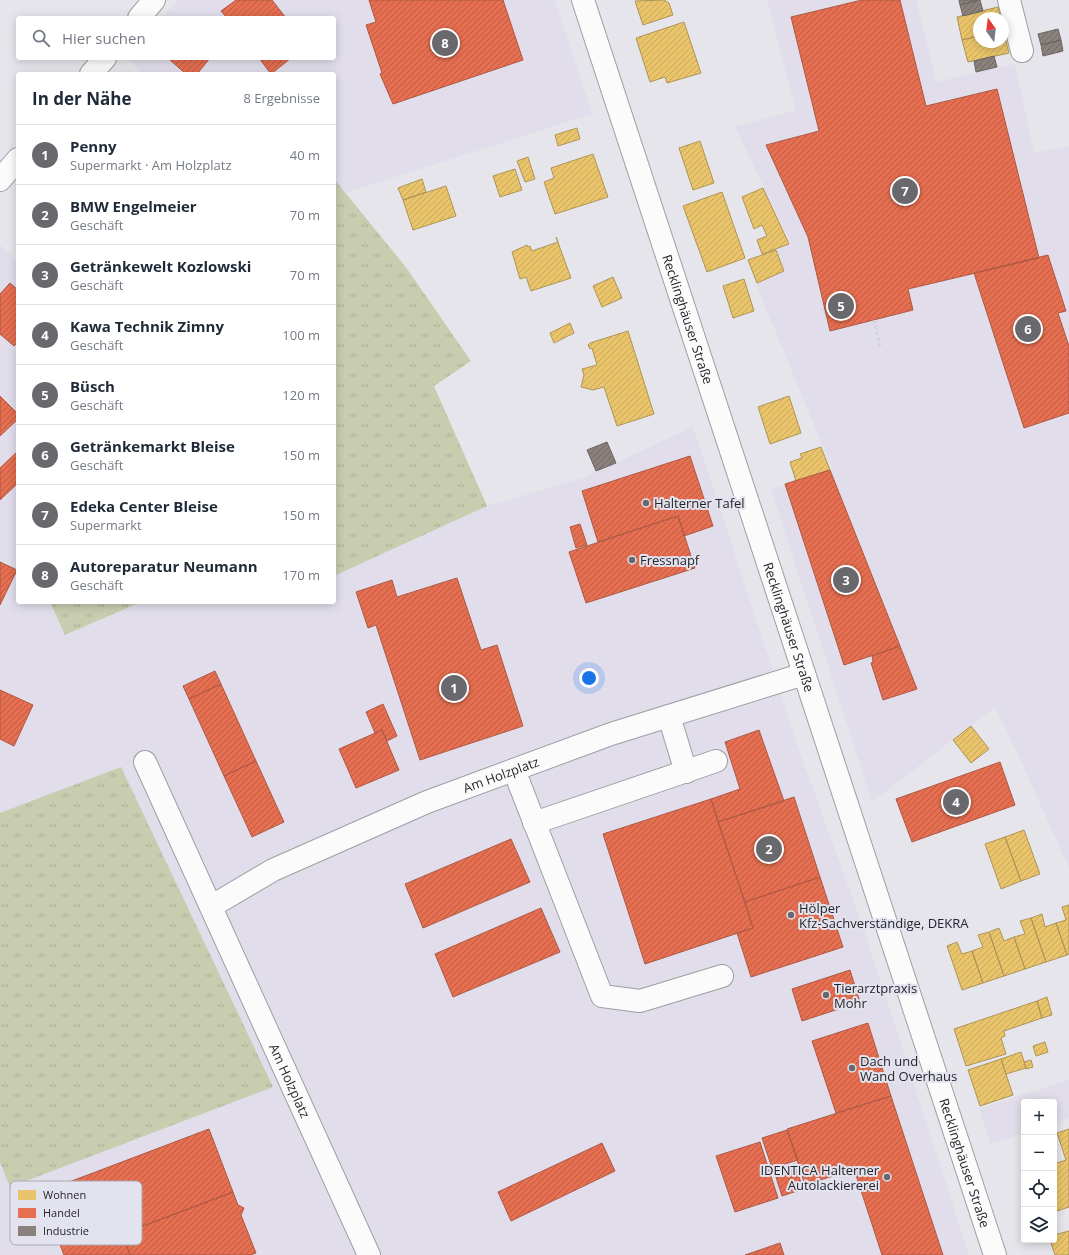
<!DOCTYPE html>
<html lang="de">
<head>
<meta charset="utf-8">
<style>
	body { margin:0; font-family:"Open Sans",sans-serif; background:#f2f2f3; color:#1f2937 }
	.controls { position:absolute; right:12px; bottom:12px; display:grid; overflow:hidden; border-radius:4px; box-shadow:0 2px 10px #0003 }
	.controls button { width:36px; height:36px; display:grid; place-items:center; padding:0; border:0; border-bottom:1px solid #e0e1e3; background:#fff; color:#1f2937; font:20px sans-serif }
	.compass { position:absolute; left:973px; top:12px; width:36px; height:36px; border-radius:50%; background:#fff; box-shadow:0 2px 10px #0003; rotate:346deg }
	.you { position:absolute; left:589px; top:678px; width:14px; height:14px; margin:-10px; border:3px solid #fff; border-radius:50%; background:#1a73e8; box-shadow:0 0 0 6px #1a73e833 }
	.badge { display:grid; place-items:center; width:26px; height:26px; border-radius:50%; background:#68686d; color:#fff; font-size:13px; font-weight:700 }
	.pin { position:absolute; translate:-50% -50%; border:2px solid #fff; box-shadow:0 1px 4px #0006 }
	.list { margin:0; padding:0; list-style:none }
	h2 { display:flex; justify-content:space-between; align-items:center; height:52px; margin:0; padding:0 16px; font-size:17px }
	h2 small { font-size:13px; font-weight:400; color:#747a83 }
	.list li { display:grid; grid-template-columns:26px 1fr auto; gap:12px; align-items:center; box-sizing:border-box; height:60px; padding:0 16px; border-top:1px solid #e0e1e3 }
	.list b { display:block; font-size:15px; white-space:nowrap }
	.list p { margin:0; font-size:13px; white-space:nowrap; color:#747a83 }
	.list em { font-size:13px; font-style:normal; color:#747a83 }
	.icon { flex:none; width:22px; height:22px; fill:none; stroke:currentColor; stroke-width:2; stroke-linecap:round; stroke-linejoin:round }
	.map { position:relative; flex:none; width:1069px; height:1255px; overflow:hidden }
	.search { position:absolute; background:#fff; box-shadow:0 2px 10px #0003; left:16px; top:16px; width:320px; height:44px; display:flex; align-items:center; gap:10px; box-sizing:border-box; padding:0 14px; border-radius:4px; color:#747a83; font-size:15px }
	.panel { position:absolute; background:#fff; box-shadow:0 2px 10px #0003; left:16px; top:72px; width:320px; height:532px; border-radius:4px }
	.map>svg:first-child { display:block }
	.commercial { fill:#e1ddeb }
	.grass { fill:url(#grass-tufts) }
	.homes { fill:url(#homes-hatch); stroke:#ae9456 }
	.shops { fill:url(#shops-hatch); stroke:#ad5945 }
	.industry { fill:url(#industry-hatch); stroke:#6c6563 }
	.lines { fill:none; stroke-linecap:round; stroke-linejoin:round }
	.minor-casing { stroke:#9e9ea2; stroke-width:24 }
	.path { stroke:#d1d1d2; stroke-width:2.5; stroke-dasharray:3 3; stroke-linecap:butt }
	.minor { stroke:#fbfbfc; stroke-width:22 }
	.poi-dot { fill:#68686d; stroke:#e2e3ee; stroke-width:1.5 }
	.labels { text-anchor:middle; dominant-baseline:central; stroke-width:4; stroke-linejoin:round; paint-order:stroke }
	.street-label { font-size:13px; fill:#252529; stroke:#e2e3ee }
	.poi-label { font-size:13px; fill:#252529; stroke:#e2e3ee; text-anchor:start }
	.key { fill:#e2e3ee; stroke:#a9aab3; stroke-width:1 }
	.key-label { font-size:11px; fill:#252529 }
</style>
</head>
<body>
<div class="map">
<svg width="1069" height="1255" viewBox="0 0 1069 1255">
	<defs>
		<pattern id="grass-tufts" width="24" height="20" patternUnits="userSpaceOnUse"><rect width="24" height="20" fill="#c8cdb0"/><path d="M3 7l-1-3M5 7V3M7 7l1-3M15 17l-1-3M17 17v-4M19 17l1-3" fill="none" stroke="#acb097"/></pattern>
		<pattern id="homes-hatch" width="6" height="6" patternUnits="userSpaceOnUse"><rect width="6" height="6" fill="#e9c46a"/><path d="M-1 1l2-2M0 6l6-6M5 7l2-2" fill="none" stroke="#c8a85c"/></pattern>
		<pattern id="shops-hatch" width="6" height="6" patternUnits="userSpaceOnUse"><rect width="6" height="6" fill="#e76f51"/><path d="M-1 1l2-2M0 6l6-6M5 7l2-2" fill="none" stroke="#bb5b43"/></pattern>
		<pattern id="industry-hatch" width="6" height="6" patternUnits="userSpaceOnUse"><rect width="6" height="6" fill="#8a817c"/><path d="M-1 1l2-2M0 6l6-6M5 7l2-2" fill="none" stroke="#716966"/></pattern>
	</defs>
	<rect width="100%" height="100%" fill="#e5e5eb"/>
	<path class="commercial" d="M178 0H555L592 114 345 193 334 179V74H144L127 59 334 58V18H162Z
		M767 0H916L936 82 1015 64 1034 153 1069 146V868L1018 754 995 707 872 802 771 489 832 469 756 284 785 271 776 249 791 244 735 127 796 110Z
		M0 245 18 262V602H50L66 635 141 602H334V576L487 506 583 478 693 427 798 747 865 933 969 1255H0Z
		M1069 1080V1118L1054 1123V1102H1024V1133L991 1144 979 1109Z"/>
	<path class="grass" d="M334 179 405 266 471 361 434 386 487 506 334 576Z
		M50 602H141L65 635Z
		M121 767 273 1087 10 1187 0 1162V813Z"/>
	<path class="homes" d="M664 0 669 3 673 15 643 25 635 1Z
		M998 7 1001 18H979V36L962 40 957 17Z
		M684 22 701 73 667 83 665 77 650 82 636 38Z
		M1003 30 1009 53 968 62 962 40 979 36V42H1003Z
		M577 128 580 139 558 146 555 135Z
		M700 141 714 183 693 190 679 148Z
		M593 154 608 197 555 214 544 182 554 178 551 168Z
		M528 157 535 179 525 182 517 161Z
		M515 169 522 190 500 197 493 176Z
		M422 179 426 192 403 200 398 188Z
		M446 186 456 216 413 230 403 200Z
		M763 188 789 244 762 254 757 240 767 236 762 225 754 229 742 197Z
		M722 192 745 258 707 272 683 206Z
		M556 237 571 278 531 291 526 277 520 279 512 252 527 245 528 247 530 246 532 251 558 242Z
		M776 250 784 271 757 283 748 260Z
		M613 277 622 298 602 307 593 286Z
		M744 279 754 311 733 318 723 286Z
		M570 323 574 333 554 343 550 333Z
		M628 331 654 414 617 426 604 387 593 390 581 387 584 375 582 369 597 365 592 348 590 349 588 345 590 343Z
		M789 396 801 433 770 444 758 407Z
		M821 447 830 470 796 481 790 462 802 458 800 454Z
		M971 726 989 749 971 763 953 740Z
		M1024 830 1040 874 1021 881 1005 837Z
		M1005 837 1021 881 1001 889 985 844Z
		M1069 905V954L1067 955 1056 923 1066 920 1062 907Z
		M1042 914 1045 927 1056 923 1067 955 1046 962 1031 918Z
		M1031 918 1046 962 1025 969 1014 937 1025 934 1020 921Z
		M999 928 1004 941 1014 937 1025 969 1004 976 989 932Z
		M989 932 1004 976 983 983 972 951 983 947 978 935Z
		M957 942 962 954 972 951 983 983 962 990 947 946Z
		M1047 997 1052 1015 1042 1018 1037 1001Z
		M1037 1001 1042 1018 1004 1031 1005 1036 1001 1038 1006 1054 966 1066 954 1029Z
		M1045 1042 1048 1052 1036 1056 1033 1046Z
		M1021 1052 1026 1068 1006 1074 1001 1059Z
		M1001 1059 1013 1095 980 1106 968 1070Z
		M1031 1060 1033 1067 1026 1069 1024 1062Z
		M1069 1129V1207L1054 1212V1164L1066 1160 1057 1133Z
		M1069 1231V1255H1055L1050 1240H1054V1235Z"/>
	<path class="shops" d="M236 0H272L286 18H227L221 11Z
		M369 0H503L523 60 393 104 380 74 382 73 366 25 376 22Z
		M862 0H900L926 106 997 89 1039 258 908 289 913 310 830 331 808 237 766 145 819 131 791 17Z
		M172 58H210L197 74H186L170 60Z
		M259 58H291L271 74Z
		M1048 255 1066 311 1058 313 1069 346V413L1024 428 974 273Z
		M10 283 18 290V342L14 346 0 334V294Z
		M0 396 18 414V419L0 436Z
		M18 451V483L0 500V468Z
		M690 456 713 526 684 536 678 516 598 542 582 491Z
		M830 470 900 646 844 665 785 484Z
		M678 516 695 568 586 603 569 552Z
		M580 524 587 545 576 548 570 527Z
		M0 562 17 570 0 605Z
		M457 578 481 650 497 645 523 726 420 760 376 625 368 628 356 592 392 580 397 597Z
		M900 646 917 689 883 700 871 663 873 662 872 656Z
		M215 671 221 684 189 699 183 686Z
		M221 684 256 761 224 776 189 699Z
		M0 690 33 705 14 746 0 739Z
		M383 704 397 736 387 741 382 730 375 733 366 712Z
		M382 730 399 770 356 788 339 749Z
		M759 730 784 801 718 822 711 799 740 789 725 742Z
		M256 761 284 822 252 837 224 776Z
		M1000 762 1015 805 912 842 896 799Z
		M794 797 820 877 745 902 718 822Z
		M711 799 753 928 645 964 603 834Z
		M511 839 530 882 423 928 405 884Z
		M820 877 843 947 751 977 737 933 753 928 745 902Z
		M541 908 560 952 453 997 435 954Z
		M850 970 860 1002 802 1021 792 989Z
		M868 1023 891 1096 836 1113 812 1041Z
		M891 1096 943 1255H882L854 1169 805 1185 797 1160 787 1129Z
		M209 1129 233 1192 122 1234 130 1255H64L40 1193Z
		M787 1130 798 1160 772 1168 762 1138Z
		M760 1142 778 1198 735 1212 716 1156Z
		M602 1143 615 1171 511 1221 498 1192Z
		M795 1164 803 1189 782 1196 774 1171Z
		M233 1192 238 1205 244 1208 241 1215 256 1253 250 1255H130L122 1234Z
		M780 1243 784 1255H745Z"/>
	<path class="industry" d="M959 0H979L960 5Z
		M980 0 983 11 963 16 960 5Z
		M1058 29 1061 40 1041 45 1038 34Z
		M1061 40 1063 51 1043 56 1041 45Z
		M994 56 997 67 976 72 974 61Z
		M607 442 616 463 596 471 587 450Z"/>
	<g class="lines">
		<defs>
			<g id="minor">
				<path id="s1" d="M583 0 995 1255"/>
				<path d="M1009 0 1022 51"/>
				<path d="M139 18 154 0"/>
				<path d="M91 74 105 58"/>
				<path d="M0 180 18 159"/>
				<path d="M669 716 686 772"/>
				<path id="s2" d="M145 762 369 1255"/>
				<path d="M514 770 602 996 640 1001 722 976"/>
				<path d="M534 823 716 761"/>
				<path id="s3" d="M212 906 273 870 427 802 611 734 804 674"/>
			</g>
		</defs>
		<use href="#minor" class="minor-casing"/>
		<path class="path" d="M874 320 880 347"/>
		<use href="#minor" class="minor"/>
	</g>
	<g class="poi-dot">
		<circle cx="646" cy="503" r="4"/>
		<circle cx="632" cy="560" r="4"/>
		<circle cx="791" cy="915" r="4"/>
		<circle cx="826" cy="995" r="4"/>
		<circle cx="852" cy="1068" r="4"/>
		<circle cx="887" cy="1177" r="4"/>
	</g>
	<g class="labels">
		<g class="street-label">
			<text stroke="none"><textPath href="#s1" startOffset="336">Recklinghäuser Straße</textPath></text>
			<text stroke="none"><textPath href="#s1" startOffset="660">Recklinghäuser Straße</textPath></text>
			<text stroke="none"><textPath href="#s3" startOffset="318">Am Holzplatz</textPath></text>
			<text stroke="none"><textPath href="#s2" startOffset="350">Am Holzplatz</textPath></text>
			<text stroke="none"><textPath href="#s1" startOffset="1224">Recklinghäuser Straße</textPath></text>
		</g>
		<g class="poi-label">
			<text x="654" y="503">Halterner Tafel</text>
			<text x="640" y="560">Fressnapf</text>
			<text x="799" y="908">Hölper<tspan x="799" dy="15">Kfz-Sachverständige, DEKRA</tspan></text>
			<text x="834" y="988">Tierarztpraxis<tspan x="834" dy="15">Mohr</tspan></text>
			<text x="860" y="1061">Dach und<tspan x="860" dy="15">Wand Overhaus</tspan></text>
			<text x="879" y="1170" text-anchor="end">IDENTICA Halterner<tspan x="879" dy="15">Autolackiererei</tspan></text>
		</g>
	</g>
	<rect x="10" y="1181" width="132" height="64" rx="6" class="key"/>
	<rect x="18" y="1190" width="18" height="10" fill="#e9c46a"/>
	<rect x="18" y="1208" width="18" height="10" fill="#e76f51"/>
	<rect x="18" y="1226" width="18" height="10" fill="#8a817c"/>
	<g class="key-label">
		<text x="43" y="1199">Wohnen</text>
		<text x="43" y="1217">Handel</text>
		<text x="43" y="1235">Industrie</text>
	</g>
</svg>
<div class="controls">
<button>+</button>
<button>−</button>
<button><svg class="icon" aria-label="locate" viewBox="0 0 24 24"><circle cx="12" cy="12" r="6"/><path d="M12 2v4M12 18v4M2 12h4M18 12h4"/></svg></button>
<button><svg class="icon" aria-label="layers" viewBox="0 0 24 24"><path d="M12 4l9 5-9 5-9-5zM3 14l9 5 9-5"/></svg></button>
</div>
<svg class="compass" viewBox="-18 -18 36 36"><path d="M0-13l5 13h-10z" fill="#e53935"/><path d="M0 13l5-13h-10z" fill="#747a83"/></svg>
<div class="you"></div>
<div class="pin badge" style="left:454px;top:688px">1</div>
<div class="pin badge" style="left:769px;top:849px">2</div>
<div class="pin badge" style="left:846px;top:580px">3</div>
<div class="pin badge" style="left:956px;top:802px">4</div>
<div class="pin badge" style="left:841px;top:306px">5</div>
<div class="pin badge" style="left:1028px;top:329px">6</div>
<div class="pin badge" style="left:905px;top:191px">7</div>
<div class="pin badge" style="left:445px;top:43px">8</div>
<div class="search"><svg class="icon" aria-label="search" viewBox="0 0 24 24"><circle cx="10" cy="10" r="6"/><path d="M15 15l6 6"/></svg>Hier suchen</div>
<section class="panel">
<h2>In der Nähe<small>8 Ergebnisse</small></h2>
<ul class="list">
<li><span class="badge">1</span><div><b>Penny</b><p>Supermarkt · Am Holzplatz</p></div><em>40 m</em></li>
<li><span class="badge">2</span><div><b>BMW Engelmeier</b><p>Geschäft</p></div><em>70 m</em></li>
<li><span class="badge">3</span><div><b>Getränkewelt Kozlowski</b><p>Geschäft</p></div><em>70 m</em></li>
<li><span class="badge">4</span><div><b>Kawa Technik Zimny</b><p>Geschäft</p></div><em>100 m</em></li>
<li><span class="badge">5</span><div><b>Büsch</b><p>Geschäft</p></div><em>120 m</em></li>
<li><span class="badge">6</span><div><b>Getränkemarkt Bleise</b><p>Geschäft</p></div><em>150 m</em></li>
<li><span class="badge">7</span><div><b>Edeka Center Bleise</b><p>Supermarkt</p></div><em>150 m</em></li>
<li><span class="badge">8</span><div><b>Autoreparatur Neumann</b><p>Geschäft</p></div><em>170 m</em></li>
</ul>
</section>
</div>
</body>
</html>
